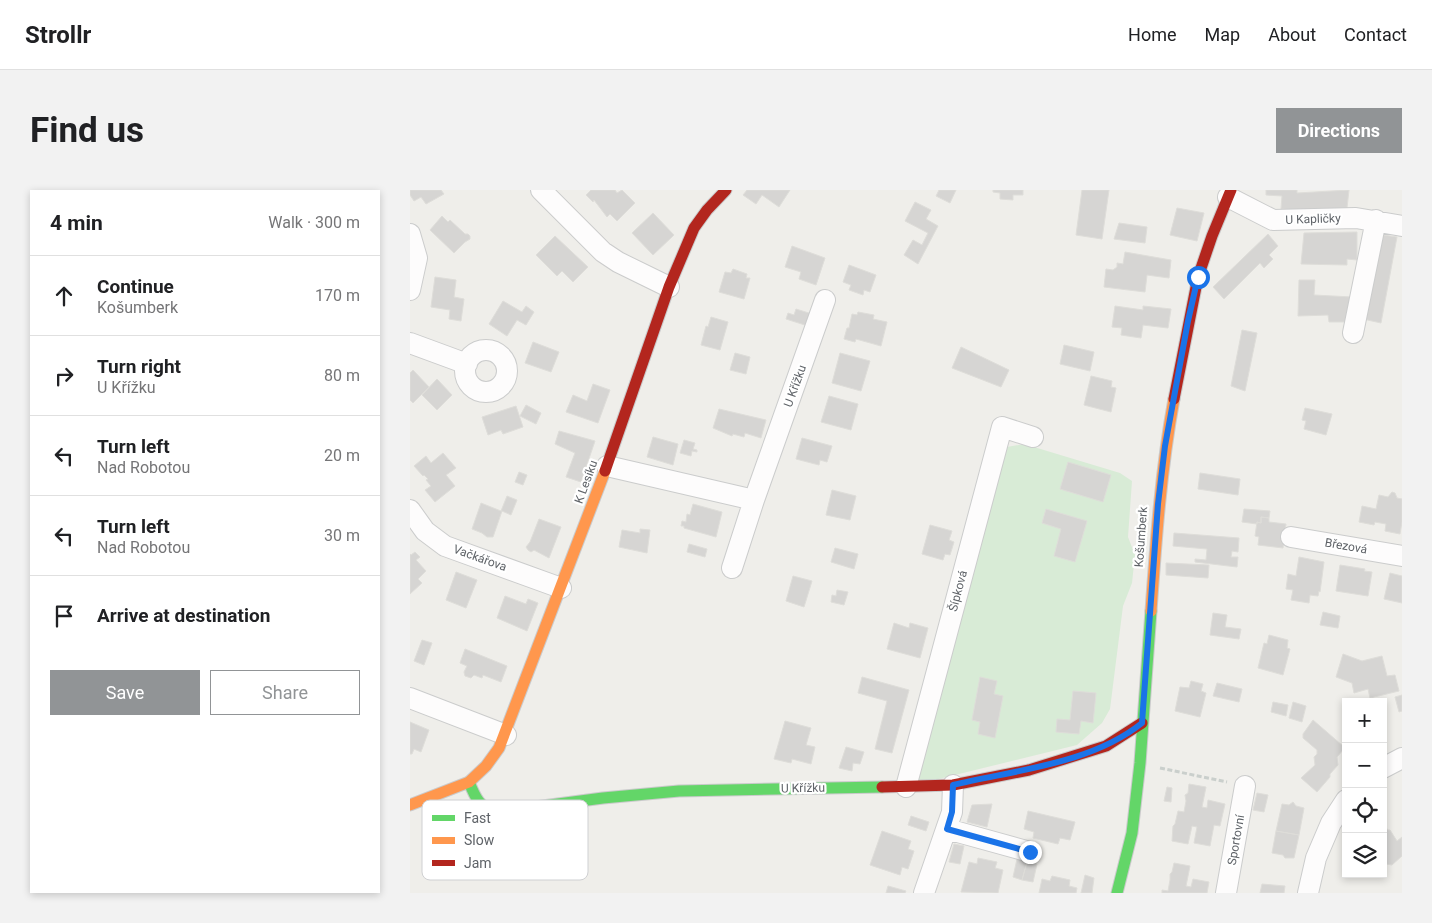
<!DOCTYPE html>
<html lang="en">
<head>
<meta charset="utf-8">
<style>
	body { margin:0; font-family:Roboto,sans-serif; background:#f2f2f2; color:#202124 }
	.controls { position:absolute; right:15px; bottom:15px; display:grid; overflow:hidden; border-radius:0px; box-shadow:0 2px 8px #0003 }
	.controls button { width:45px; height:45px; display:grid; place-items:center; padding:0; border:0; border-bottom:1px solid #e0e0e0; background:#fff; color:#202124; font:25px sans-serif }
	.stop { position:absolute; width:15px; height:15px; margin:-11px; border:4px solid #1a73e8; border-radius:50%; background:#fff }
	.stop.end { background:#1a73e8; border-color:#fff; box-shadow:0 1px 5px #0008 }
	.list { margin:0; padding:0; list-style:none }
	h2 { display:flex; justify-content:space-between; align-items:center; height:65px; margin:0; padding:0 20px; font-size:21px }
	h2 small { font-size:16px; font-weight:400; color:#757577 }
	.list li { display:grid; grid-template-columns:32px 1fr auto; gap:15px; align-items:center; box-sizing:border-box; height:80px; padding:0 20px; border-top:1px solid #e0e0e0 }
	.list b { display:block; font-size:19px; white-space:nowrap }
	.list p { margin:0; font-size:16px; white-space:nowrap; color:#757577 }
	.list em { font-size:16px; font-style:normal; color:#757577 }
	.actions { display:flex; gap:10px; padding:15px 20px }
	.actions a { flex:1; padding:11px 0; border:1px solid #919496; border-radius:0px; text-align:center; font-size:18px; color:#919496 }
	.actions .main { background:#919496; color:#fff }
	.icon { flex:none; width:28px; height:28px; fill:none; stroke:currentColor; stroke-width:2; stroke-linecap:round; stroke-linejoin:round }
	.map { position:relative; flex:none; width:992px; height:703px; overflow:hidden; border-radius:0px }
	header { display:flex; align-items:center; gap:30px; box-sizing:border-box; height:70px; padding:0 25px; background:#fff; border-bottom:1px solid #e0e0e0 }
	header strong { font-size:24px }
	nav { display:flex; gap:28px; margin-inline-start:auto; font-size:18px }
	.intro { display:flex; align-items:center; justify-content:space-between; box-sizing:border-box; height:120px; padding:0 30px }
	h1 { margin:0; font-size:35px }
	.button { padding:12px 22px; border-radius:0px; background:#919496; color:#fff; font-size:18px; font-weight:700 }
	main { display:flex; gap:30px; padding:0 30px }
	aside { flex:1; background:#fff; border-radius:0px; box-shadow:0 2px 8px #0003 }
	.map>svg:first-child { display:block }
	.green { fill:#d8ebd6 }
	.building { fill:#d6d5d3; stroke:#deddd9 }
	.lines { fill:none; stroke-linecap:round; stroke-linejoin:round }
	.street-casing { stroke:#cbcccc; stroke-width:22 }
	.fast-casing { stroke:#cacacb; stroke-width:13 }
	.slow-casing { stroke:#cacacb; stroke-width:13 }
	.jam-casing { stroke:#cacacb; stroke-width:13 }
	.path { stroke:#cacfcc; stroke-width:3; stroke-dasharray:5 2.5; stroke-linecap:butt }
	.street { stroke:#fdfcfc; stroke-width:20 }
	.fast { stroke:#63d668; stroke-width:11 }
	.slow { stroke:#ff974d; stroke-width:11 }
	.jam { stroke:#b3261e; stroke-width:11 }
	.route { stroke:#1a73e8; stroke-width:6 }
	.labels { text-anchor:middle; dominant-baseline:central; stroke-width:4.5; stroke-linejoin:round; paint-order:stroke }
	.street-label { font-size:12px; fill:#5f6368; stroke:#fff }
	.key { fill:#fff; stroke:#cfd0d2; stroke-width:1 }
	.key-label { font-size:14px; fill:#5f6368 }
</style>
</head>
<body>
<header>
<strong>Strollr</strong>
<nav><a>Home</a><a>Map</a><a>About</a><a>Contact</a></nav>
</header>
<div class="intro"><h1>Find us</h1><a class="button">Directions</a></div>
<main>
<aside>
<h2>4 min<small>Walk · 300 m</small></h2>
<ul class="list">
<li><svg class="icon" aria-label="ahead" viewBox="0 0 24 24"><path d="M12 20V5M6 11l6-6 6 6"/></svg><div><b>Continue</b><p>Košumberk</p></div><em>170 m</em></li>
<li><svg class="icon" aria-label="right" viewBox="0 0 24 24"><path d="M7 20v-9h11M14 6l5 5-5 5"/></svg><div><b>Turn right</b><p>U Křížku</p></div><em>80 m</em></li>
<li><svg class="icon" aria-label="left" viewBox="0 0 24 24"><path d="M17 20v-9H6M10 6l-5 5 5 5"/></svg><div><b>Turn left</b><p>Nad Robotou</p></div><em>20 m</em></li>
<li><svg class="icon" aria-label="left" viewBox="0 0 24 24"><path d="M17 20v-9H6M10 6l-5 5 5 5"/></svg><div><b>Turn left</b><p>Nad Robotou</p></div><em>30 m</em></li>
<li><svg class="icon" aria-label="arrive" viewBox="0 0 24 24"><path d="M6 21V4h12l-3 4 3 4H6"/></svg><div><b>Arrive at destination</b></div></li>
</ul>
<div class="actions"><a class="main">Save</a><a>Share</a></div>
</aside>
<div class="map">
<svg width="992" height="703" viewBox="0 0 992 703">
	<rect width="100%" height="100%" fill="#efeeea"/>
	<path class="green" d="M614 254 710 283 722 291 718 347 725 365 722 393 713 416 700 519 692 533 667 555 496 597 586 259Z"/>
	<path class="building" d="M0 0H31L34 4 16 14 11 7 4 11 0 5Z
		M181 0H205L207 3 212 0 225 13 207 31 200 24 197 27 184 10 183 12 176 5Z
		M337 0H380L369 17 352 5 346 14 333 5Z
		M529 0H546L540 13 526 6Z
		M583 0H613V5H603V10L590 9V3L583 2Z
		M672 0H699L692 49 666 45Z
		M856 0H887V3L939 0 937 18 892 20 871 19 872 6 856 5Z
		M505 12 521 20 516 29 528 36 508 74 494 65 503 50 512 55 518 43 495 31Z
		M767 18 794 23 787 51 760 45Z
		M243 23 264 45 243 65 222 43Z
		M32 26 38 32 40 30 55 44H58L60 46V49L55 52 44 63 20 40Z
		M709 33 737 37 735 53 704 49Z
		M947 42V70L937 69V75L891 74 894 43Z
		M858 44 868 56 859 65 863 69 854 78 850 73 814 109 803 97Z
		M967 44 987 47 971 133 953 129Z
		M145 46 178 77 163 92 152 81 147 86 126 65Z
		M382 56 415 68 406 95 389 89 391 82 375 77Z
		M715 62 761 70 759 88 737 85 735 102 694 97 696 79 703 80 707 77V73L713 74Z
		M439 75 466 85 460 102 454 100 453 105 439 100 441 95 433 92Z
		M323 79 337 84 336 88H340L334 109 309 102 315 82 321 83Z
		M25 87 46 90 44 107 54 109 51 131 39 129 40 120 21 117Z
		M889 90H905L904 105 942 107 940 132H919L918 125 888 126Z
		M93 111 112 122 116 116 124 122 116 135 107 130 97 146 79 134Z
		M705 116 733 120V116L761 119 758 138 733 135 731 148 711 145 712 138 702 137Z
		M386 119 402 124 398 136 376 129 378 123 384 125Z
		M448 122 464 125 463 129 477 132 471 156 446 149 445 152 434 149 437 138H439L442 124 447 125Z
		M301 127 318 132 310 160 291 155 296 136 298 137Z
		M832 140 847 143 835 201 821 196Z
		M123 152 149 162 141 182 115 173Z
		M654 155 684 162 680 181 650 174Z
		M551 157 599 180 591 197 542 178Z
		M325 163 340 167 336 184 320 180Z
		M430 163 460 171 451 201 422 193Z
		M3 180 19 197 3 213 0 210V183Z
		M681 186 702 191 701 197 706 198 701 222 674 215Z
		M27 189 42 205 27 220 12 205Z
		M183 194 200 200 188 233 156 222 163 205 177 211Z
		M419 206 448 214 441 240 411 232Z
		M116 215 131 223 126 234 110 226Z
		M106 216 113 237 93 244 91 240 78 245 72 227Z
		M895 218 922 224 916 245 894 239 896 231 892 230Z
		M309 219 356 230 351 248 335 243 334 247 323 244 322 246 303 238Z
		M149 241 185 251 171 292 156 287 165 263 145 254Z
		M243 247 268 254 263 275 237 267Z
		M392 248 422 256 417 272 410 270 409 275 386 269Z
		M274 250 285 253 283 259 287 260V262L282 261 281 266 270 263Z
		M33 263 46 278 36 285 45 296 25 312 15 300 21 296 16 290 18 289 14 285 13 286 4 276 16 266 21 273Z
		M658 272 701 285 693 312 650 299Z
		M109 282 117 285 113 295 105 292Z
		M790 283 830 289 828 305 788 299Z
		M422 300 446 306 440 330 416 325Z
		M982 302 985 303 987 308 992 309V332L990 344 975 341 976 334 965 332 964 335 949 332 952 316 966 319 969 305 978 307Z
		M97 306 107 310 101 325 92 321 83 347H77L72 343 62 339 71 313 91 321Z
		M283 314 312 322 306 347 274 338V336H271L272 331 276 332 277 324 280 325Z
		M636 319 677 331 665 372 644 366 651 339 632 333Z
		M834 319 860 321 859 328 851 327V333L847 332V334L832 332Z
		M851 327 859 328V332L876 334 873 358 848 355 849 347 845 346 847 332 851 333Z
		M129 329 151 337 139 368 124 360 121 362 118 360 116 357 120 352Z
		M520 335 542 341 539 350 544 352 540 365 535 364 533 370 512 364Z
		M230 339 240 340 237 363 209 357 212 340 230 343Z
		M764 343 829 348 828 362 822 361 821 367H828L827 377 785 372V369L796 370 797 359 763 356Z
		M279 354 297 359 295 367 277 362Z
		M425 358 448 364 444 379 421 372Z
		M5 362 10 367 6 370 16 381 8 389 12 393 0 404V364L1 365Z
		M889 367 914 372 910 402 909 401 908 406 900 405 899 413 881 410 883 400 876 399 878 384 886 386Z
		M756 373 799 375 798 388 756 385Z
		M930 375 955 379 954 381 962 382 958 406 926 401Z
		M46 382 67 390 56 418 36 410Z
		M980 383 992 386V413L974 409Z
		M383 386 402 391 394 417 376 411Z
		M427 400 438 402 434 415 421 412 422 405 426 406Z
		M95 406 116 414 118 409 128 413 117 441 87 428Z
		M913 422 930 426 928 438 910 435Z
		M803 423 817 425 815 437 831 439 829 449 800 445Z
		M484 433 499 438 500 433 518 438 510 468 477 459Z
		M859 445 878 450 877 458 880 459 873 485 848 478 854 453 857 454Z
		M12 450 22 453 14 475 4 471Z
		M55 459 97 476 91 492 73 485 72 488 64 485 61 488 55 486 54 482 57 476 50 473Z
		M933 464 952 471 972 466 977 486 985 485 989 501 960 508 958 499 944 503 942 493 926 487Z
		M452 487 499 500 482 563 465 559 477 511 448 503Z
		M570 487 587 491 584 504 593 506 585 548 568 544 570 532 562 530Z
		M781 491 793 494 791 501 796 503 790 527 765 521 770 497 779 498Z
		M807 493 832 499 829 512 803 506Z
		M663 501 686 503 683 533 671 531 669 544 646 542 647 529 660 530Z
		M992 505V521L989 522 985 507Z
		M863 512 878 515 876 526 861 522Z
		M883 512 896 516 892 532 879 528Z
		M903 530 933 556V560L927 567 928 575 920 584V587L907 602 891 588 905 575 904 567 907 564V560L893 548V544Z
		M375 531 401 538 396 555 405 557 401 574 382 569 381 573 364 569Z
		M0 532 19 540 11 562 4 559 2 564H0Z
		M436 557 454 562 450 574 443 573 442 581 429 578Z
		M779 594 796 597 792 617 797 618 798 610 815 614 810 636 804 635 800 656 784 653 787 637 782 636 778 654 762 651 763 636 765 634 768 621 774 622 776 611 775 605 778 603Z
		M757 597 762 598 761 612 754 611Z
		M847 603 858 605 854 622 843 620Z
		M883 612 886 616 894 618 889 645 866 641 872 614 879 615Z
		M582 614 577 637 557 632 562 615Z
		M618 621 665 632 660 650 650 648 648 654 623 648 624 642 614 639Z
		M501 626 519 632 516 641 498 635Z
		M973 634 978 640H980L987 651 992 647V666L982 675 976 674 973 670Z
		M472 641 501 651 498 659 504 661 498 679 492 677 490 685 460 675Z
		M866 641 889 645 884 668H875L873 665 862 663Z
		M544 654 554 656 550 674 539 672Z
		M568 668 587 672 585 678 593 680 588 703 551 702 559 672 567 674Z
		M607 669 617 672 612 690 603 687Z
		M617 672 627 674 623 692 612 690Z
		M764 673 780 676 776 696 781 697 783 689 799 692 797 703H752V700L758 701 760 690V684L762 682Z
		M675 685 684 688 682 703H671Z
		M642 686 660 690 659 696 667 698 666 703H629L632 689 640 691Z
		M852 694 875 696 874 703H850Z
		M478 696 496 701 495 703H476Z"/>
	<g class="lines">
		<defs>
			<path id="street" d="M131 0 193 62 208 72 259 97
				M818 7 863 30 946 28 992 36
				M0 44 7 68 0 100
				M943 143 966 30
				M0 153 57 174
				M55 181a21 21 0 1 1 42 0a21 21 0 1 1-42 0Z
				M197 276 344 310
				M0 320 15 341 35 356 151 398
				M881 347 992 366
				M322 378 344 310 415 110
				M0 508 96 545
				M973 578 992 568
				M496 597 592 237 623 247
				M537 639 620 662
				M514 703 542 622 543 595
				M816 703 835 596
				M898 703 906 668 921 633 936 610"/>
			<path id="fast" d="M59 592C65 607 70 619 87 622L193 608 269 601 472 597
				M707 703 722 643 730 573 741 421"/>
			<path id="slow" d="M741 421C746 350 751 279 764 209
				M0 615 59 592 76 576 89 558 195 281"/>
			<path id="jam" d="M764 209 788 87 802 46 821 0
				M195 281 259 97 284 38 297 20 316 0
				M472 597 543 595 619 580 696 556 732 533"/>
		</defs>
		<use href="#street" class="street-casing"/>
		<use href="#fast" class="fast-casing"/>
		<use href="#slow" class="slow-casing"/>
		<use href="#jam" class="jam-casing"/>
		<path class="path" d="M750 578 817 592"/>
		<use href="#street" class="street"/>
		<use href="#fast" class="fast"/>
		<use href="#slow" class="slow"/>
		<use href="#jam" class="jam"/>
	</g>
	<g class="lines">
		<path class="route" d="M620 662 537 639 542 622 543 595C605 580 681 574 732 533L748 314 755 256 778 131 788 87"/>
	</g>
	<g class="labels">
		<g class="street-label">
			<text transform="translate(903 29) rotate(-2)">U Kapličky</text>
			<text transform="translate(385 196) rotate(-70)">U Křížku</text>
			<text transform="translate(176 292) rotate(-70)">K Lesíku</text>
			<text transform="translate(731 347) rotate(-86)">Košumberk</text>
			<text transform="translate(936 356) rotate(10)">Březová</text>
			<text transform="translate(70 368) rotate(20)">Vačkářova</text>
			<text transform="translate(548 401) rotate(-75)">Šípková</text>
			<text transform="translate(393 598) rotate(-1)">U Křížku</text>
			<text transform="translate(826 650) rotate(-80)">Sportovní</text>
		</g>
	</g>
	<rect x="12" y="610" width="166" height="80" rx="8" class="key"/>
	<rect x="22" y="625" width="23" height="6" fill="#63d668"/>
	<rect x="22" y="647" width="23" height="7" fill="#ff974d"/>
	<rect x="22" y="670" width="23" height="6" fill="#b3261e"/>
	<g class="key-label">
		<text x="54" y="633">Fast</text>
		<text x="54" y="655">Slow</text>
		<text x="54" y="678">Jam</text>
	</g>
</svg>
<div class="controls">
<button>+</button>
<button>−</button>
<button><svg class="icon" aria-label="locate" viewBox="0 0 24 24"><circle cx="12" cy="12" r="6"/><path d="M12 2v4M12 18v4M2 12h4M18 12h4"/></svg></button>
<button><svg class="icon" aria-label="layers" viewBox="0 0 24 24"><path d="M12 4l9 5-9 5-9-5zM3 14l9 5 9-5"/></svg></button>
</div>
<div class="stop" style="left:788px;top:87px"></div>
<div class="stop end" style="left:620px;top:662px"></div>
</div>
</main>
</body>
</html>
